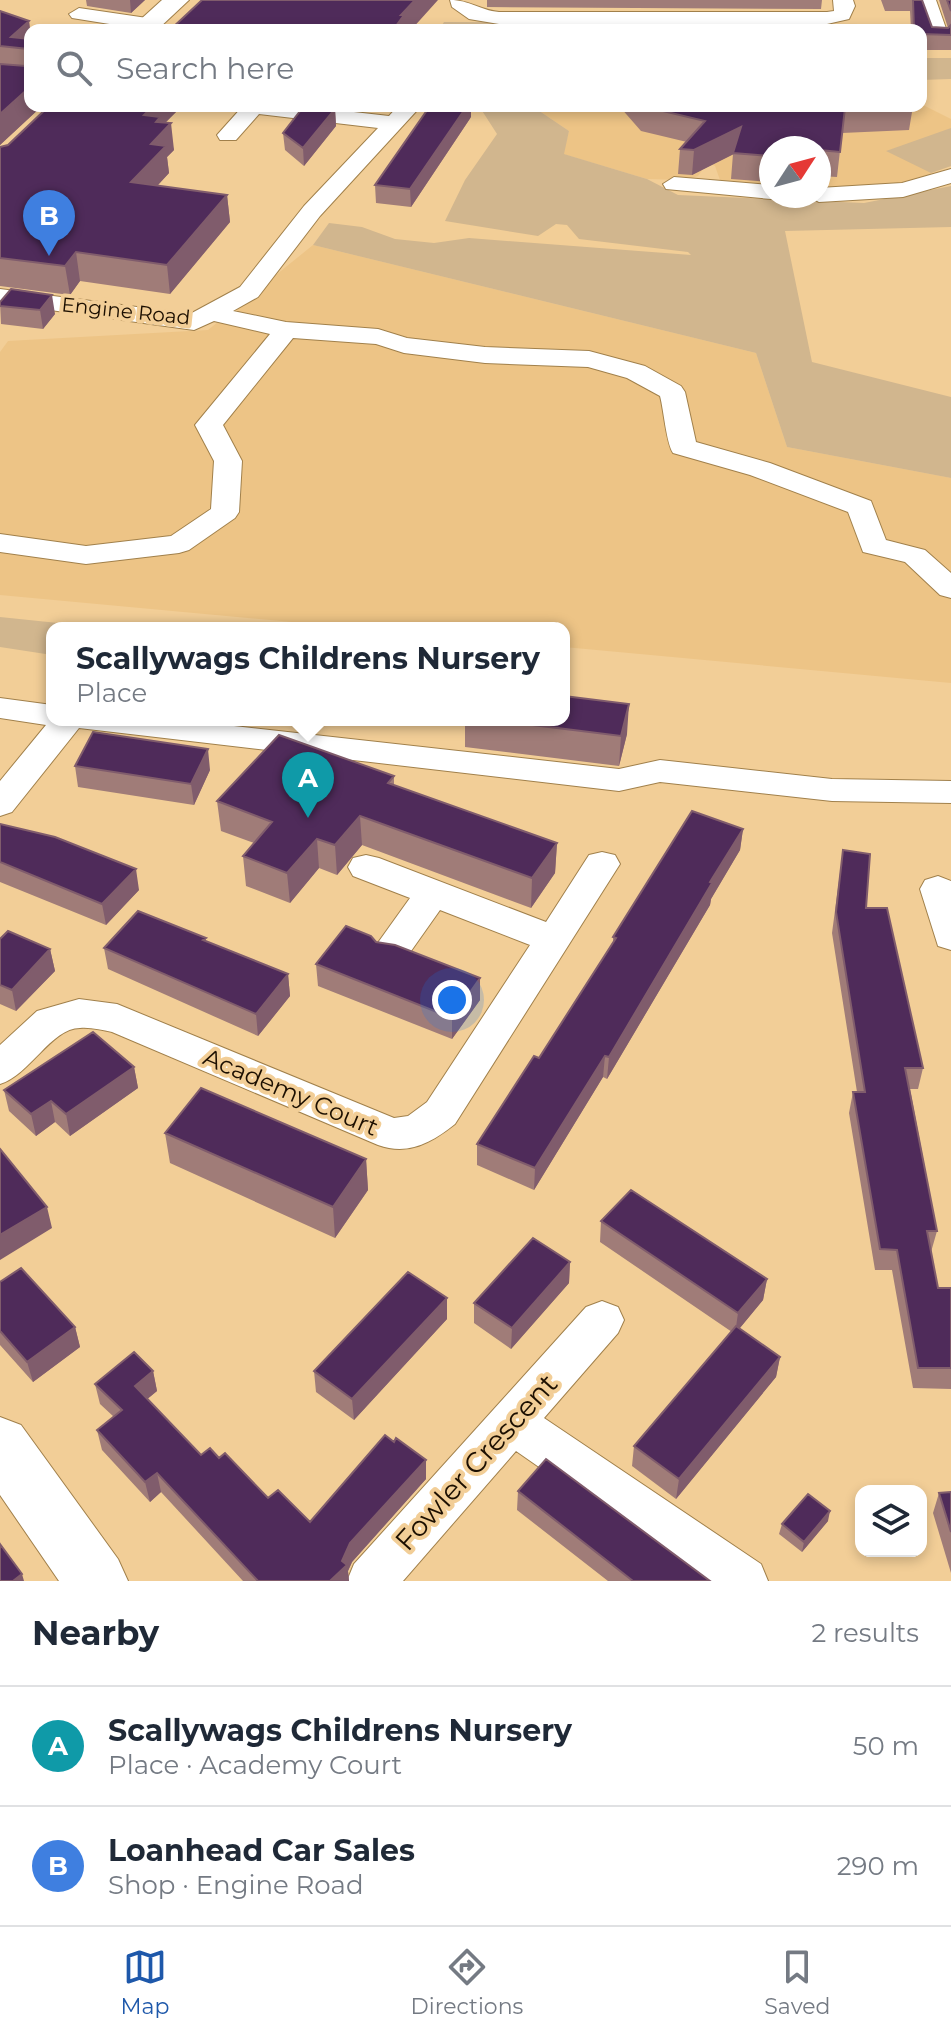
<!DOCTYPE html>
<html lang="en">
<head>
<meta charset="utf-8">
<style>
	body { margin:0; font-family:Montserrat,sans-serif; background:#f2f2f3; color:#1f2937 }
	.controls { position:absolute; right:24px; bottom:24px; display:grid; overflow:hidden; border-radius:16px; box-shadow:0 4px 12px #0003 }
	.controls button { width:72px; height:72px; display:grid; place-items:center; padding:0; border:0; border-bottom:2px solid #e0e1e3; background:#fff; color:#1f2937; font:40px sans-serif }
	.compass { position:absolute; left:759px; top:136px; width:72px; height:72px; border-radius:50%; background:#fff; box-shadow:0 4px 12px #0003; rotate:54deg }
	.you { position:absolute; left:452px; top:1000px; width:28px; height:28px; margin:-20px; border:6px solid #fff; border-radius:50%; background:#1a73e8; box-shadow:0 0 0 12px #1a73e833 }
	.badge { display:grid; place-items:center; width:52px; height:52px; border-radius:50%; background:#1e58aa; color:#fff; font-size:26px; font-weight:700 }
	.pin { position:absolute; translate:-50% -66px; filter:drop-shadow(0 2px 4px #0008) }
	.pin::after { content:''; position:absolute; top:42px; width:28px; height:24px; background:inherit; clip-path:polygon(0 0,100% 0,50% 100%) }
	.popup { position:absolute; left:46px; top:622px; width:524px; height:104px; box-sizing:border-box; display:grid; place-content:center; border-radius:16px; background:#fff; filter:drop-shadow(0 2px 6px #0005); font-size:26px; white-space:nowrap; color:#747a83 }
	.popup b { font-size:30px; color:#1f2937 }
	.popup::after { content:''; position:absolute; left:50%; top:100%; margin-left:-16px; border:16px solid transparent; border-top-color:#fff }
	.list { margin:0; padding:0; list-style:none }
	h2 { display:flex; justify-content:space-between; align-items:center; height:104px; margin:0; padding:0 32px; font-size:34px }
	h2 small { font-size:26px; font-weight:400; color:#747a83 }
	.list li { display:grid; grid-template-columns:52px 1fr auto; gap:24px; align-items:center; box-sizing:border-box; height:120px; padding:0 32px; border-top:2px solid #e0e1e3 }
	.list b { display:block; font-size:30px; white-space:nowrap }
	.list p { margin:0; font-size:26px; white-space:nowrap; color:#747a83 }
	.list em { font-size:26px; font-style:normal; color:#747a83 }
	.icon { flex:none; width:44px; height:44px; fill:none; stroke:currentColor; stroke-width:2; stroke-linecap:round; stroke-linejoin:round }
	.map { position:relative; flex:none; width:951px; height:1581px; overflow:hidden }
	.search { position:absolute; background:#fff; box-shadow:0 4px 12px #0003; left:24px; right:24px; top:24px; height:88px; display:flex; align-items:center; gap:20px; box-sizing:border-box; padding:0 28px; border-radius:16px; color:#747a83; font-size:30px }
	.sheet { height:344px; background:#fff }
	nav { display:flex; justify-content:space-around; align-items:center; box-sizing:border-box; height:112px; border-top:2px solid #e0e1e3; background:#fff; font-size:22px; color:#747a83 }
	nav a { display:grid; justify-items:center; gap:4px }
	nav .on { color:#1e58aa }
	.map>svg:first-child { display:block }
	.built { fill:#edc486 }
	.green { fill:#d1b68e }
	.lines { fill:none; stroke-linecap:round; stroke-linejoin:round }
	.minor-casing { stroke:#a1804b; stroke-width:2 }
	.major-casing { stroke:#a1804b; stroke-width:2 }
	.minor { fill:#fff; fill-rule:evenodd }
	.major { fill:#fff; fill-rule:evenodd }
	.wall { fill:#a07c78 }
	.shaded-wall { fill:#805c6c }
	.building { fill:#4f2b5a; stroke:#805c6c; stroke-width:2 }
	.labels { text-anchor:middle; dominant-baseline:central; stroke-width:8; stroke-linejoin:round; paint-order:stroke }
	.far-street-label { font-size:20px; fill:#1c0f00; stroke:#f2ce97 }
	.street-label { font-size:24px; fill:#1c0f00; stroke:#f2ce97 }
	.near-street-label { font-size:28px; fill:#1c0f00; stroke:#f2ce97 }
</style>
</head>
<body>
<div class="map">
<svg width="951" height="1581" viewBox="0 0 951 1581">
	<rect width="100%" height="100%" fill="#f2ce97"/>
	<path class="built" d="M921 104 951 119V166L931 173 929 179 890 188 819 191V148H771V190L727 184 720 180 715 166 708 162 698 176 685 180 647 179 563 154 569 131 532 106Z
		M313 245 756 353 787 447 951 478V683L564 647V628H357L0 595V352L8 341 208 330Z"/>
	<path class="green" d="M444 22 862 24 864 30H439Z
		M921 58H951V79L921 80Z
		M479 106H532L569 131 564 154 647 179 678 195 864 203 951 186V227L785 231 812 362 951 397V478L787 447 756 353 313 245 329 223 362 227 395 239 434 243 469 238 691 255 688 252 579 239 567 225 556 224 538 236 445 221 465 180 497 134Z
		M951 128V166L931 173 886 151Z
		M0 617 77 625V628H52V655L0 647Z"/>
	<g class="lines">
		<defs>
			<path id="minor" d="M450 0C470 0 479 10 499 12H827L834 11 833 0H853L855 6 849 19 827 24H499L469 19 452 7Z
				M916 0H936L949 37 946 41H932Z
				M79 8 147 18 157 24 147 30 72 18 69 14Z
				M243 106H301L389 116 398 106H421L320 216 258 297 233 311 286 322 378 329 407 338 485 347 589 351 645 366 681 386 685 392 696 442 770 463 871 501 886 540 925 550 951 573V598L940 595 905 562 863 552 848 512 750 475 673 453C666 442 664 411 660 396L627 378 588 367 485 363 404 353 376 344 293 338 223 425 242 461 239 512 235 518 189 550 179 553 86 564 0 552V534L86 546 171 536 211 509 214 461 195 425 270 334 214 321 194 330 0 303V289L190 314 240 287 304 206 378 128 259 114 236 140H220L217 135Z
				M951 169V183L903 197 819 202 808 196H819V188L902 183Z
				M674 177 771 185V196H780L771 199 666 189 663 184Z
				M0 698 52 705V720H181L619 769 660 760 832 779 951 781V803L832 801 660 782 619 791 79 728 12 812 0 816V781L46 725 0 718Z
				M602 852 615 855 620 864 455 1124C431 1143 408 1156 378 1145L112 1032C102 1030 90 1027 80 1028 51 1028 30 1075 0 1084V1045L37 1011 79 999 117 1004 394 1118 408 1116 427 1102 530 945 440 910 404 961 391 965 378 961 372 951 410 898 353 876 348 867 353 858 366 855 379 858 546 922 589 855Z
				M938 876 951 881V950L938 946 920 889 925 880Z
				M602 1301 618 1307 624 1320 618 1333 544 1418 761 1564 768 1581H703L516 1451 403 1581H347L354 1564 586 1307Z"/>
			<path id="major" d="M162 0H189L157 30H129Z
				M0 1417 21 1425 118 1559 128 1581H59L0 1495Z"/>
		</defs>
		<use href="#minor" class="minor-casing"/>
		<use href="#major" class="major-casing"/>
		<use href="#minor" class="minor"/>
		<use href="#major" class="major"/>
	</g>
	<path class="wall" d="M86 0H145L131 13 87 6Z
		M487 0H822L821 9 487 7Z
		M881 0H922L932 27 948 28 939 0H951V50H921V30H911L910 11H885Z
		M0 11 29 21 30 30V106H42L0 145Z
		M49 106H182L165 123 174 150 167 157 169 173 157 186 227 195 230 222 170 294 80 281 70 295 0 286V147L8 145Z
		M328 106H352L350 109Z
		M604 106H913L909 130 842 133 837 177 819 176V148H771V182L731 179 733 154 692 175 678 174 680 149 687 142 641 131 620 107 605 108Z
		M335 109 336 126 304 166 285 150 283 133Z
		M471 117 411 207 376 203 375 185Z
		M0 302 55 314 43 329 1 324Z
		M465 720H564L627 734 619 766 465 747Z
		M75 766 210 770 194 805 78 787Z
		M394 776V785L557 843 555 873 531 908 362 845 337 875 319 868 290 903 246 886 243 856 254 843 221 831 217 801Z
		M0 824 139 890 106 925 0 882Z
		M743 829 740 850 711 899 710 905 607 1079 603 1077 534 1190 477 1165V1144L539 1058 613 944V937Z
		M843 850 866 908 923 1068 918 1089H910L937 1231 931 1252 938 1288H951V1389L913 1388 892 1270H875L849 1113 853 1092H857L832 933Z
		M206 938V942L288 974 290 996 258 1036 108 969 104 948Z
		M0 939 50 949 55 971 16 1011 0 1004Z
		M376 942 480 978V1000L452 1039 318 986 316 964Z
		M134 1067 138 1088 70 1136 55 1122 36 1136 9 1111 4 1090Z
		M165 1133 366 1159 368 1190 335 1238 170 1163Z
		M601 1221 767 1279 763 1300 739 1329 780 1357 776 1377 676 1499 632 1466 634 1446 732 1332 600 1242Z
		M570 1262 569 1283 511 1349 474 1323V1303Z
		M0 1282 75 1327 80 1347 33 1382 0 1345Z
		M447 1298V1319L354 1420 316 1392 314 1371Z
		M153 1371 157 1391 147 1399 201 1455 219 1458 268 1498 310 1522 394 1442 426 1460V1479L352 1562 348 1571 349 1581H243L161 1492 150 1502 102 1450 97 1430 114 1417 100 1404 95 1384Z
		M518 1491 710 1581H608L517 1510Z
		M951 1492V1573L933 1513 939 1493Z
		M828 1521 802 1552 779 1534 782 1524Z"/>
	<path class="shaded-wall" d="M130 0H145L131 13Z
		M415 0H438L411 30H393L401 15Z
		M29 21 30 30V49L11 37Z
		M30 87V106H42L0 145V114Z
		M153 106H182L161 127 171 123 174 150 167 157 169 173 135 210 131 182 144 115Z
		M467 106H471V117L411 207 410 189Z
		M335 109 336 126 304 166 303 148Z
		M741 127 738 152 692 175 694 150Z
		M227 195 230 222 170 294 167 265Z
		M76 252 80 281 70 295 65 266Z
		M52 295 55 314 43 329 40 310Z
		M629 704 627 734 619 766 621 736Z
		M208 749 210 770 194 805 191 784Z
		M360 816 362 845 337 875 335 845Z
		M743 829 740 850 711 899 710 905 607 1079 609 1057 710 882Z
		M317 839 319 868 290 903 287 873Z
		M557 843 555 873 531 908 532 878Z
		M136 869 139 890 106 925 102 904Z
		M50 949 55 971 16 1011 12 990Z
		M288 974 290 996 258 1036 256 1014Z
		M480 978V1000L452 1039V1018Z
		M605 1056 603 1077 534 1190 535 1168Z
		M134 1067 138 1088 70 1136 66 1114Z
		M51 1101 55 1122 36 1136 31 1114Z
		M366 1159 368 1190 335 1238 333 1207Z
		M47 1207 52 1228 0 1260V1235Z
		M570 1262 569 1283 511 1349 512 1328Z
		M767 1279 763 1300 735 1334 738 1313Z
		M447 1298V1319L354 1420 352 1399Z
		M75 1327 80 1347 33 1382 27 1362Z
		M780 1357 776 1377 676 1499 679 1479Z
		M153 1371 157 1391 139 1406 135 1386Z
		M426 1460V1479L352 1562 348 1571 349 1581H330L342 1561 350 1543Z
		M157 1473 161 1492 150 1502 145 1482Z
		M830 1511 828 1521 802 1552 804 1542Z
		M22 1574 24 1581H13Z"/>
	<path class="building" d="M202 0H415L401 15H404L393 30H170Z
		M913 0H922L932 27 948 28 951 25V35L921 34V30H914Z
		M947 0H951V11Z
		M0 11 29 21 11 37 30 39V87L0 114V64L26 66 29 63 28 49 0 46Z
		M49 106H153L144 115 160 117 156 122 171 123 151 144 166 146 131 182 227 195 167 265 76 252 65 266 0 258V147L8 145Z
		M304 106 335 109 303 148 283 133Z
		M430 106H467L410 189 375 185Z
		M642 106H906L845 108 840 152 819 150V148H771V156L733 153 741 127 694 150 680 149 705 121Z
		M11 289 52 295 40 310 0 306V302Z
		M564 696 629 704 621 736 493 720H564Z
		M93 732 208 749 191 784 75 766Z
		M279 735 394 776 388 783 557 843 532 878 360 816 335 845 317 839 287 873 243 856 272 822 217 801Z
		M692 811 743 829 710 882 712 883 609 1057 605 1056 535 1168 477 1144 534 1056 539 1058 616 938 613 937Z
		M0 824 55 837 136 869 102 904 0 862Z
		M843 850 870 854 866 908H887L923 1068H905L937 1231H927L938 1288H951V1368H918L897 1250 880 1249 853 1092H865L836 912Z
		M138 911 206 938 203 940 288 974 256 1014 104 948Z
		M346 926 371 936 376 942 395 945 480 978 452 1018 316 964Z
		M8 931 50 949 12 990 0 985V939Z
		M93 1032 134 1067 66 1114 51 1101 31 1114 4 1090Z
		M201 1088 366 1159 333 1207 165 1133Z
		M0 1149 47 1207 0 1235Z
		M631 1190 767 1279 738 1313 601 1221Z
		M533 1238 570 1262 512 1328 474 1303Z
		M21 1268 75 1327 27 1362 0 1331V1282Z
		M408 1272 447 1298 352 1399 314 1371Z
		M736 1326 780 1357 679 1479 634 1446Z
		M134 1352 153 1371 135 1386 201 1455 210 1448 219 1458 225 1453 268 1498 278 1490 310 1522 385 1435 394 1442 396 1438 426 1460 350 1543 342 1561 347 1565 330 1581H258L157 1473 145 1482 97 1430 122 1410 95 1384Z
		M546 1459 710 1581H633L518 1491Z
		M951 1492V1532L939 1493Z
		M808 1494 830 1511 804 1542 782 1524Z
		M0 1544 22 1574 13 1581H0Z"/>
	<g class="labels">
		<g class="far-street-label">
			<text transform="translate(126 311) rotate(6)">Engine Road</text>
		</g>
		<g class="street-label">
			<text transform="translate(291 1092) rotate(23)">Academy Court</text>
		</g>
		<g class="near-street-label">
			<text transform="translate(476 1462) rotate(-48)">Fowler Crescent</text>
		</g>
	</g>
</svg>
<div class="controls">
<button><svg class="icon" aria-label="layers" viewBox="0 0 24 24"><path d="M12 4l9 5-9 5-9-5zM3 14l9 5 9-5"/></svg></button>
</div>
<svg class="compass" viewBox="-18 -18 36 36"><path d="M0-13l5 13h-10z" fill="#e53935"/><path d="M0 13l5-13h-10z" fill="#747a83"/></svg>
<div class="you"></div>
<div class="pin badge" style="left:308px;top:818px;background:#0f9aa8">A</div>
<div class="popup"><b>Scallywags Childrens Nursery</b>Place</div>
<div class="pin badge" style="left:49px;top:256px;background:#3f7fe0">B</div>
<div class="search"><svg class="icon" aria-label="search" viewBox="0 0 24 24"><circle cx="10" cy="10" r="6"/><path d="M15 15l6 6"/></svg>Search here</div>
</div>
<section class="sheet">
<h2>Nearby<small>2 results</small></h2>
<ul class="list">
<li><span class="badge" style="background:#0f9aa8">A</span><div><b>Scallywags Childrens Nursery</b><p>Place · Academy Court</p></div><em>50 m</em></li>
<li><span class="badge" style="background:#3f7fe0">B</span><div><b>Loanhead Car Sales</b><p>Shop · Engine Road</p></div><em>290 m</em></li>
</ul>
</section>
<nav>
<a class="on"><svg class="icon" aria-label="map" viewBox="0 0 24 24"><path d="M3 6l6-2 6 2 6-2v14l-6 2-6-2-6 2zM9 4v14M15 6v14"/></svg>Map</a>
<a><svg class="icon" aria-label="directions" viewBox="0 0 24 24"><path d="M12 3l9 9-9 9-9-9zM9 14v-3h6M13 9l2 2-2 2"/></svg>Directions</a>
<a><svg class="icon" aria-label="saved" viewBox="0 0 24 24"><path d="M7 4h10v16l-5-4-5 4z"/></svg>Saved</a>
</nav>
</body>
</html>
